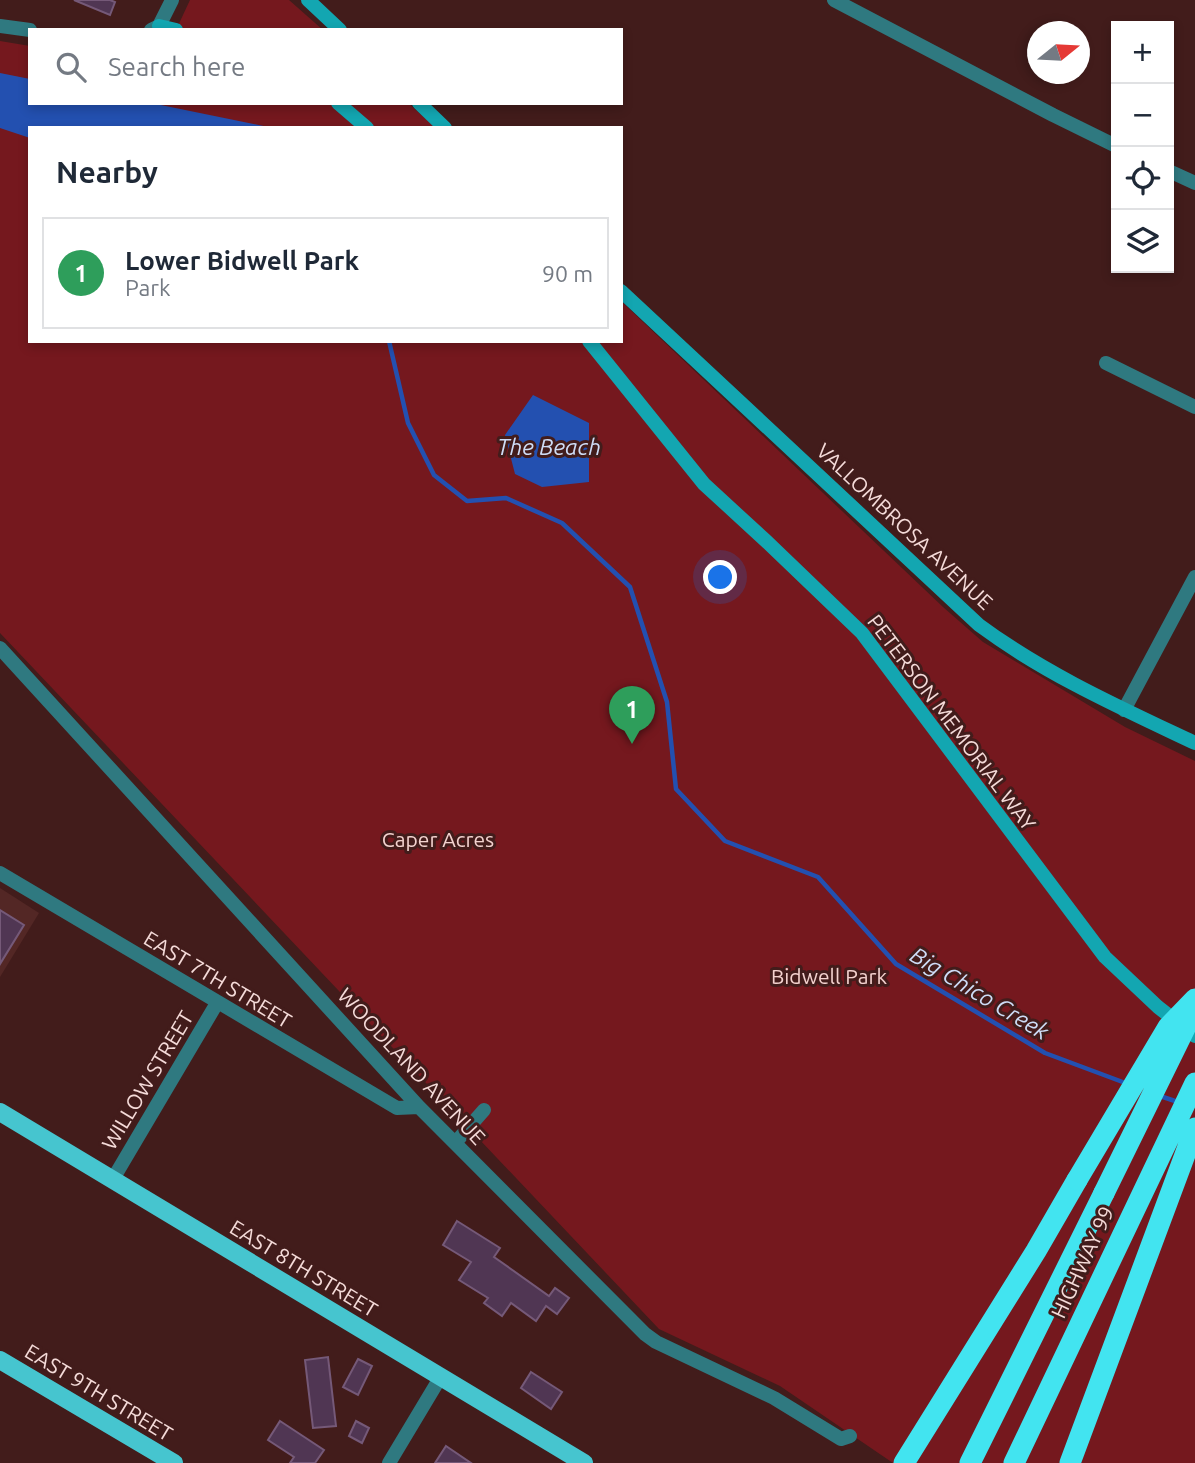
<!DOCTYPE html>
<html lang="en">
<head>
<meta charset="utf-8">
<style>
	body { margin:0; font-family:Ubuntu,sans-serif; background:#f2f2f3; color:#1f2937 }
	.controls { position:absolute; right:21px; top:21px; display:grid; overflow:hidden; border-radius:0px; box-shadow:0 4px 10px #0003 }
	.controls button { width:63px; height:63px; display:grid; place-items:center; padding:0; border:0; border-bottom:2px solid #e0e1e3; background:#fff; color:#1f2937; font:35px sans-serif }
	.compass { position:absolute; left:1027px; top:21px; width:63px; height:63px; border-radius:50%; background:#fff; box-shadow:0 4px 10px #0003; rotate:72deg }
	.you { position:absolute; left:721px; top:578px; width:24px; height:24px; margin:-18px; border:5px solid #fff; border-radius:50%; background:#1a73e8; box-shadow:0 0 0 10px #1a73e833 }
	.badge { display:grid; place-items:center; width:46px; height:46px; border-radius:50%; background:#b45309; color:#fff; font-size:23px; font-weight:700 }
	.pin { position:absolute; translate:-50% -58px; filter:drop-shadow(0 2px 4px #0008) }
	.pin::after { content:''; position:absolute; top:37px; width:24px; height:21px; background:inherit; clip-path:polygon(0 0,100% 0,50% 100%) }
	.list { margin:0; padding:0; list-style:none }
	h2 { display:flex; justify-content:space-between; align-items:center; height:91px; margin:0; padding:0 28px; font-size:30px }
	h2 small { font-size:23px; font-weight:400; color:#747a83 }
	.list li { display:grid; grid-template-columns:46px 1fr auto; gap:21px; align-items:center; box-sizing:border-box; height:112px; margin:0 14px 14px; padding:0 14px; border:2px solid #e0e1e3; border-radius:0px }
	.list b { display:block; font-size:26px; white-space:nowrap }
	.list p { margin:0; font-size:23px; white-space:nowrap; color:#747a83 }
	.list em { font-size:23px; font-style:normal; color:#747a83 }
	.icon { flex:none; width:38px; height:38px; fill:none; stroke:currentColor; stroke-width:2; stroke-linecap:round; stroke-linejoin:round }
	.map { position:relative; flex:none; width:1195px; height:1463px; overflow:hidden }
	.search { position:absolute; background:#fff; box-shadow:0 4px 10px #0003; left:28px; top:28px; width:595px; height:77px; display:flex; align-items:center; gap:18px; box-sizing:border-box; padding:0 24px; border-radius:0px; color:#747a83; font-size:26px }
	.panel { position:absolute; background:#fff; box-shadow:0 4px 10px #0003; left:28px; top:126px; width:595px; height:217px; border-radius:0px }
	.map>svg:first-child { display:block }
	.built { fill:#532725 }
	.green { fill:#75181e }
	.water { fill:#2350b0 }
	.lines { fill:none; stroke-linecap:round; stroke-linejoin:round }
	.stream { stroke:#2350b0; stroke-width:4.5 }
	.building { fill:#503653; stroke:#755978; stroke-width:2 }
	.street { stroke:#2f7980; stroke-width:14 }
	.secondary { stroke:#13a6b1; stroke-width:14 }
	.primary { stroke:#46c5cf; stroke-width:18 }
	.highway { stroke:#42e4f0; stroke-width:21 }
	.highway-bridge { stroke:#42e4f0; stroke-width:21 }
	.labels { text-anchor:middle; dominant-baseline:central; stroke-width:6; stroke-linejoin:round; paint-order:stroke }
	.street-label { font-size:21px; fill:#f5dbd9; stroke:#421c1b }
	.park-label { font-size:21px; fill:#f4d2cf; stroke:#421c1b }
	.water-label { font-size:23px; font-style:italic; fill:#cedcf6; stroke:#421c1b }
</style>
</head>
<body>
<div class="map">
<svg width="1195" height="1463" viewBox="0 0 1195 1463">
	<rect width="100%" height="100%" fill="#421c1b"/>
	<path class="built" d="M0 888 39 913 0 977Z"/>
	<path class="green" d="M190 0H289L323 30H176Z
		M0 41 30 46V103H408L436 128H30V341H621V301L943 607 983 642 1125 727 1195 761V1463H893L780 1386 659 1329 0 633Z"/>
	<path class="water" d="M0 73 30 79V103H151L273 128H30V138L0 128Z
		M533 395 589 423V482L542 487 515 474 505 435Z"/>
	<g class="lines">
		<path class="stream" d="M389 341 408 423 434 475 467 501 506 498 562 523 630 587 667 702 676 789 725 841 818 877 896 964 1045 1053 1128 1084
			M1160 1096 1178 1102"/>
	</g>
	<path class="building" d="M74 0H110L115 2 110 15Z
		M0 910 24 925 0 964Z
		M457 1221 500 1248 494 1257 549 1296 555 1288 569 1298 557 1314 546 1306 536 1321 511 1303 502 1316 484 1303 488 1298 459 1280 471 1262 443 1245Z
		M328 1357 336 1426 313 1428 305 1360Z
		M358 1359 372 1366 358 1395 343 1387Z
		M531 1372 562 1392 551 1409 521 1388Z
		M280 1421 324 1450 315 1463H290L294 1457 268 1440Z
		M356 1421 369 1428 362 1443 349 1436Z
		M446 1446 471 1463H435Z"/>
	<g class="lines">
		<path class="street" d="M834 0 1053 115 1116 146
			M0 26 30 30
			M151 30 159 26 172 0
			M1169 171 1195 183
			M1106 363 1195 407
			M0 648 419 1107 645 1334 656 1342 774 1398 841 1439 850 1436
			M1124 710 1195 577
			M0 873 397 1108 419 1107
			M455 1143 484 1110
			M113 1179 217 1003
			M389 1463 440 1378"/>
		<path class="secondary" d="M308 0 340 30
			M159 26 176 30
			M338 103 367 128
			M419 103 445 128
			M621 291 979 625C1045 674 1121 708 1195 743
			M589 341 704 484 765 540 862 633 1105 957 1158 1007 1195 1036"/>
		<path class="primary" d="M0 1112 584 1463
			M0 1360 174 1463"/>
		<path class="highway" d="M904 1463 1036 1251 1077 1180
			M970 1463 1104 1193
			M1014 1463 1195 1083
			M1070 1463 1195 1128"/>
		<path class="highway-bridge" d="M1077 1180 1168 1027 1195 999
			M1104 1193 1194 1010"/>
	</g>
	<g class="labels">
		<g class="street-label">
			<text transform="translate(905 526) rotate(43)">VALLOMBROSA AVENUE</text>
			<text transform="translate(952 722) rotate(53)">PETERSON MEMORIAL WAY</text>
			<text transform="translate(218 979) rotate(31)">EAST 7TH STREET</text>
			<text transform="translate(412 1066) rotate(47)">WOODLAND AVENUE</text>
			<text transform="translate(147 1080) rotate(-59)">WILLOW STREET</text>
			<text transform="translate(1082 1262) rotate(-65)">HIGHWAY 99</text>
			<text transform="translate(304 1268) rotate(31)">EAST 8TH STREET</text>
			<text transform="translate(99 1392) rotate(31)">EAST 9TH STREET</text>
		</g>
		<g class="park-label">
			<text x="438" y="839">Caper Acres</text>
			<text x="829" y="976">Bidwell Park</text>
		</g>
		<g class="water-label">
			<text x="549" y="446">The Beach</text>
			<text transform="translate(980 993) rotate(31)">Big Chico Creek</text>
		</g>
	</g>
</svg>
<div class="controls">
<button>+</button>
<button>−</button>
<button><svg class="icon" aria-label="locate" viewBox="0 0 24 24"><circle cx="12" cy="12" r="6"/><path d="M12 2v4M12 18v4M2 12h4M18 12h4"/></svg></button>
<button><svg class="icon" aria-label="layers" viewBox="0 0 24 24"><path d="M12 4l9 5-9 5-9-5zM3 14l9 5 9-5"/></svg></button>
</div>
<svg class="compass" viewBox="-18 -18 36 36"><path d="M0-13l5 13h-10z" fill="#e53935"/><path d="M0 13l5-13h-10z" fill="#747a83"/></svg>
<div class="you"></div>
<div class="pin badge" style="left:632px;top:744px;background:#2e9e5b">1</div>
<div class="search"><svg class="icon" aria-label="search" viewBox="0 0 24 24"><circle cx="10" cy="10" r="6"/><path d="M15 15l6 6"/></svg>Search here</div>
<section class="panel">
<h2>Nearby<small></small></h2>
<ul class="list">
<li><span class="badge" style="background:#2e9e5b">1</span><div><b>Lower Bidwell Park</b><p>Park</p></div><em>90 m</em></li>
</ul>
</section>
</div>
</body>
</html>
